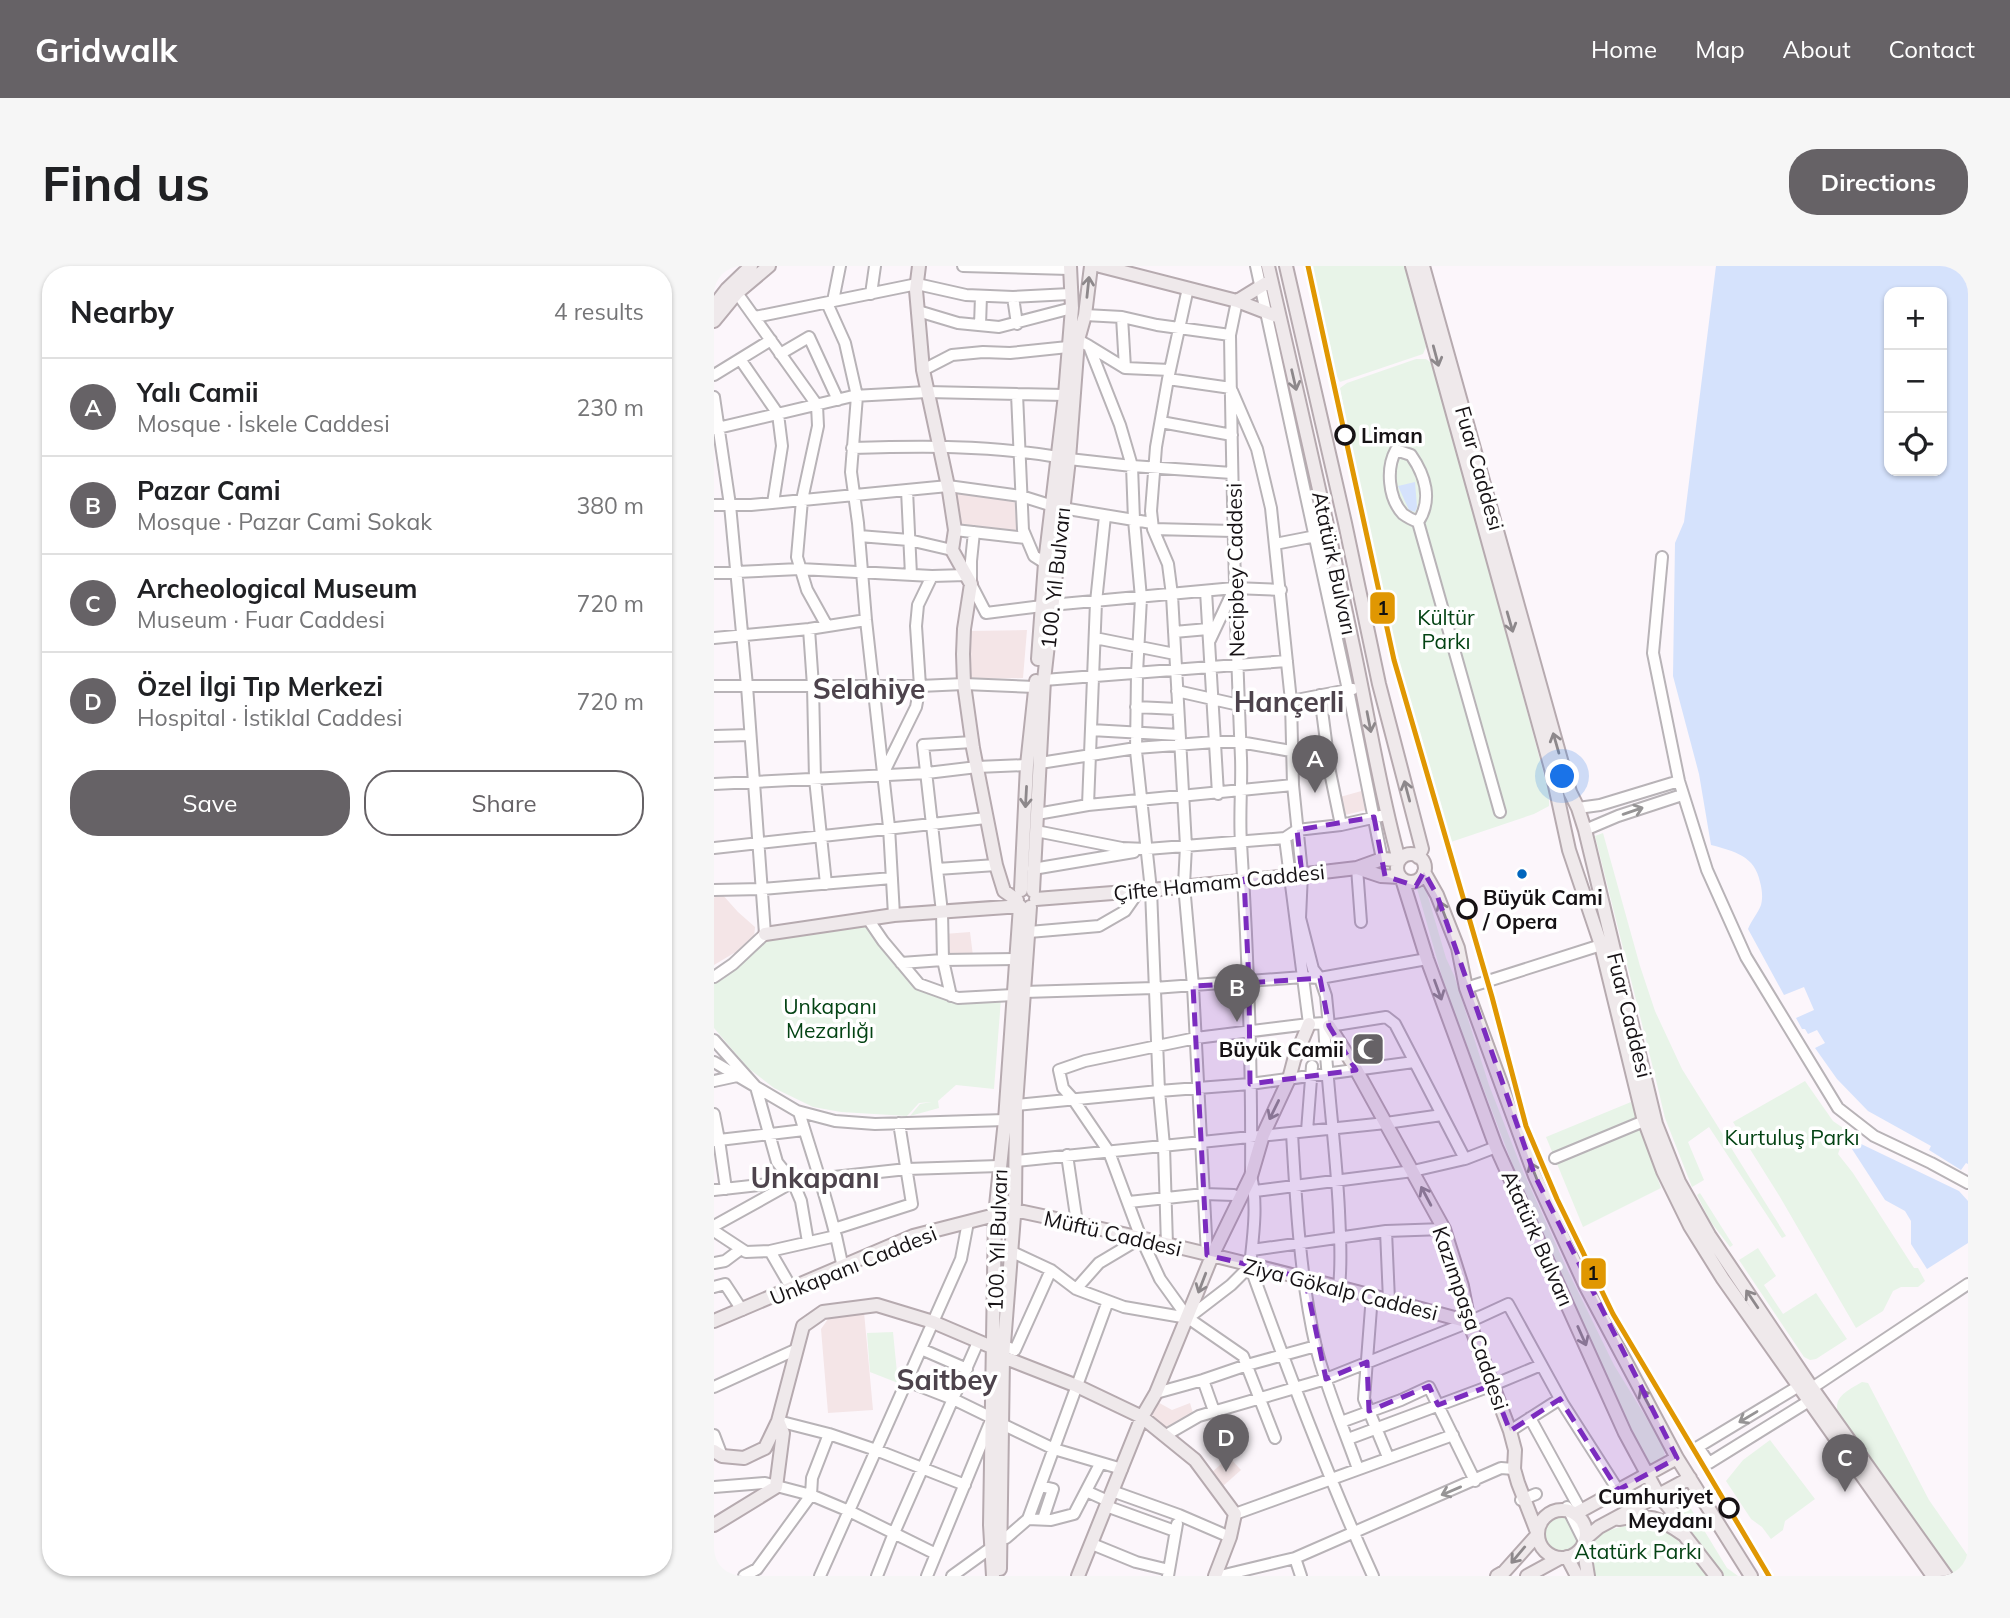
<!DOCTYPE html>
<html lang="en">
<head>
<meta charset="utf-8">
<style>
	body { margin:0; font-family:Mulish,sans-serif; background:#f6f6f6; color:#202124 }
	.controls { position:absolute; right:21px; top:21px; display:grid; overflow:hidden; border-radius:14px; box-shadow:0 2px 5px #0004 }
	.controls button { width:63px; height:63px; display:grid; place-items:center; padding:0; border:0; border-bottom:2px solid #e0e0e0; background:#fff; color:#202124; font:35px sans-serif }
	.you { position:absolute; left:849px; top:511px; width:24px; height:24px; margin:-18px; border:5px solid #fff; border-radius:50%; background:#1a73e8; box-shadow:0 0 0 10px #1a73e833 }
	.badge { display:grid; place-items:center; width:46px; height:46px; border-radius:50%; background:#666266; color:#fff; font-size:23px; font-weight:700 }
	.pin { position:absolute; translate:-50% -58px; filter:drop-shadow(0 2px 4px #0008) }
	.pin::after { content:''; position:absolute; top:37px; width:24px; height:21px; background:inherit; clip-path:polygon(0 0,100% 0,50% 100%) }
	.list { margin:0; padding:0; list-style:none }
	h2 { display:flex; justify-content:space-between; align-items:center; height:91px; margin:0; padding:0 28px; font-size:30px }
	h2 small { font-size:23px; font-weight:400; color:#757577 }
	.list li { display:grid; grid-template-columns:46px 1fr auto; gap:21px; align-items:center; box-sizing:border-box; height:98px; padding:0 28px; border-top:2px solid #e0e0e0 }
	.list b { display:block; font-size:26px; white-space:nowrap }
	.list p { margin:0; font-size:23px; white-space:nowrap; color:#757577 }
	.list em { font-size:23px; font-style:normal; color:#757577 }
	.actions { display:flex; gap:14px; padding:21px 28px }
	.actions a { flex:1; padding:16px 0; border:2px solid #666266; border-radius:28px; text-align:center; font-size:24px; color:#666266 }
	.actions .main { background:#666266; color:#fff }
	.icon { flex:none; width:38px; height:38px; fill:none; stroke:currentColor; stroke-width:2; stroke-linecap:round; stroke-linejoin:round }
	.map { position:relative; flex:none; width:1254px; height:1310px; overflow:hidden; border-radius:28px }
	header { display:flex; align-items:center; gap:42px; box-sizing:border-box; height:98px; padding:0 35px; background:#666266; color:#fff }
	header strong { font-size:33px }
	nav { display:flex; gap:38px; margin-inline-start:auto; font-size:24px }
	.intro { display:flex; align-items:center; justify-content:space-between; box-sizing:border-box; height:168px; padding:0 42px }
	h1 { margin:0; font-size:49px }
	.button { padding:18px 32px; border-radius:28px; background:#666266; color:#fff; font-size:24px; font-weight:700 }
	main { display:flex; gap:42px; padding:0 42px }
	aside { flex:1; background:#fff; border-radius:28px; box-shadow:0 2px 5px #0004 }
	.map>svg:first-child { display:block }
	.education { fill:#f4e5e7 }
	.green { fill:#e8f4e8 }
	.water { fill:#d5e2fc; fill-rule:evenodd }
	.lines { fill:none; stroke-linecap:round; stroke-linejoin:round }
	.minor-casing { stroke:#b8b3b7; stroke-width:14 }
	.major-casing { stroke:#b6aaaf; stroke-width:16 }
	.minor { stroke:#fffefe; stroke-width:10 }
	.major { stroke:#efe9eb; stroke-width:12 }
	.tram-1-casing { stroke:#fff; stroke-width:10 }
	.tram-1 { stroke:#e09702; stroke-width:5 }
	.oneway { stroke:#8d888b }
	.oneway2 { stroke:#969495 }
	.marked { fill:#7b2cbf; fill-opacity:0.2; stroke:#7b2cbf; stroke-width:5; stroke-dasharray:14 9; stroke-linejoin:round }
	.stop-dot { fill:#fff; stroke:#161215; stroke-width:3.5 }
	.bus-dot { fill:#0065bd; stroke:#fff; stroke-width:2.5 }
	.labels { text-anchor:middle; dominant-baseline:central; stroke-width:7; stroke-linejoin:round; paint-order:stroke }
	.stop-label { font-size:21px; font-weight:bold; fill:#161215; stroke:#fff; text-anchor:start }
	.street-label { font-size:21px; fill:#161215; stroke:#fff }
	.park-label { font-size:21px; fill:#044314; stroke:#fff }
	.poi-label { font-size:21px; font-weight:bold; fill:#161215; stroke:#fff; text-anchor:end }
	.district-label { font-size:28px; font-weight:bold; fill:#4d434c; stroke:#fff }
	.line-badge { stroke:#fff; stroke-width:2.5 }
	.pale-badge-label { font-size:19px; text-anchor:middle; font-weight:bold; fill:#111 }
</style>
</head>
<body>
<header>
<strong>Gridwalk</strong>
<nav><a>Home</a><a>Map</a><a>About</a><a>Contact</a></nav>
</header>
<div class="intro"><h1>Find us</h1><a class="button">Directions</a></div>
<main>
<aside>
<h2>Nearby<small>4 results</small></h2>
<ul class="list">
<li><span class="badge">A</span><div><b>Yalı Camii</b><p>Mosque · İskele Caddesi</p></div><em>230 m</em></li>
<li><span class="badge">B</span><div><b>Pazar Cami</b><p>Mosque · Pazar Cami Sokak</p></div><em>380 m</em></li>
<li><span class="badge">C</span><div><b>Archeological Museum</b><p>Museum · Fuar Caddesi</p></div><em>720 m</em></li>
<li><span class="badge">D</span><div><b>Özel İlgi Tıp Merkezi</b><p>Hospital · İstiklal Caddesi</p></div><em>720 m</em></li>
</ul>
<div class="actions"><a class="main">Save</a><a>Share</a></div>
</aside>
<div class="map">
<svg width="1254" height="1310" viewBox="0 0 1254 1310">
	<rect width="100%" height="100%" fill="#fcf6fb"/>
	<path class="education" d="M244 226 301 234 303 269 243 259 237 228Z
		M313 364 309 412 256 413V365Z
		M651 524 656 543 631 549 626 531Z
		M3 627H7L24 646 41 661 40 673 23 689 20 687 0 699V632Z
		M256 666 259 690 232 691 230 668Z
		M150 1046 159 1144 114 1147 107 1063 114 1053Z
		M440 1134 458 1144 476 1137 479 1147 451 1162 434 1146Z
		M515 1191 527 1204 509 1220 497 1207Z"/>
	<path class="green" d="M596 0H694L712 81 709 88 626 116 617 100Z
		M702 93H712L719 98 835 527V540L820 548 734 577 677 376 639 206 640 197 626 122 633 117Z
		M889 567 926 700 941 745 968 803 1072 970 1068 972 995 861 974 876 990 914 978 921 951 852 942 814 881 570Z
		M708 610 732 692 740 709 775 819 808 903 853 1003 900 1099 949 1179 951 1191 949 1196 936 1201 925 1179 806 918 732 725 700 612Z
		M153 655 203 721 287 733 280 823 242 819 224 835 225 842 196 850 206 838 217 836 205 837 193 850 127 846 99 841 60 822 34 802 0 762V714L56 673Z
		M1091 815 1119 855 1132 864 1124 888 1139 907 1200 1002H1204L1211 1015 1204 1021H1187L1179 1025 1169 1045 1142 1062 1066 931 1019 856Z
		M917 836 947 922 869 961 832 871Z
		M986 927 1019 979 1016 981 996 955 983 929Z
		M1044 982 1062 1010 1050 1019 1069 1048 1102 1027 1133 1073 1102 1093 1096 1094 1090 1091 1025 994Z
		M179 1066 184 1117 156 1106 153 1067Z
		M1148 1116 1154 1117 1215 1234 1254 1290V1310H1237L1124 1147C1119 1130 1135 1124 1148 1116Z
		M1056 1174 1101 1233 1071 1255 1069 1264 1057 1273 1048 1261 1037 1253 1012 1215 1029 1194Z
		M958 1225 968 1228 1013 1302 1024 1310H1010L954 1233V1227Z
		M845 1249H851L866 1272C848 1308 807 1262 845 1249Z
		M932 1258 956 1267 977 1288 993 1310H878C877 1303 874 1294 875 1287 878 1262 913 1259 932 1258Z"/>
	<path class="water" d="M1002 0H1254V898L1252 897 1247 904 1215 884 1217 880 1154 845 1123 813 1101 782 1111 777 1103 764 1094 768 1091 763H1088L1082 752 1100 744 1090 721 1070 729 1034 663C1037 655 1044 647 1047 639 1049 632 1048 623 1046 616 1041 590 1020 585 997 579L985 508 959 410 961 277 970 256ZM1175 26H1228V205H1175Z
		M701 216 703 241 701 246 695 244 684 220Z
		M1143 876 1245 925 1254 935V977L1213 1003 1197 978V955L1191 945 1171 934 1138 883Z"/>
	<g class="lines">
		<defs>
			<path id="minor" d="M249 0 355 3
				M542 0 634 424 668 593
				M474 22 454 113 442 181 437 245 439 263 454 298 458 329 472 580 470 619 479 720 493 989
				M23 27 103 139 104 160 88 234 83 291 93 324 113 360
				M157 28 161 0
				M299 31 303 58
				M119 35 126 0
				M113 37 131 77 143 130 137 206 144 257 152 354 175 561 180 649
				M204 45 244 57 285 61 358 42
				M371 49 408 51 443 59 516 69
				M41 51 203 18 252 29 299 31 356 28
				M408 51 411 102 456 104
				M266 59 267 30
				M375 80 411 102
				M66 88 95 71 124 134
				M26 93 64 148 68 180 59 237
				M209 104 238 89 269 86 296 87 354 81
				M0 109 57 74
				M454 113 517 122
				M518 125 543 183 557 242 577 435 579 519 588 607 586 652 599 703 606 712 612 730 615 760
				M303 128 309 264 320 290 331 297
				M0 131 16 239 33 420 51 668 19 698 0 711
				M447 156 518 169
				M0 163 139 130 213 126 351 129
				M138 182C207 180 275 179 344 191
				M355 193 418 200 518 207
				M193 224 197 309
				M0 239H37L234 220 307 230 339 240
				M348 242 420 254 418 200 406 159 375 80 364 74
				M391 250 382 336 374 539 579 519
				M704 256C699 254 693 251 689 248 674 232 672 202 682 184L697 189C711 209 719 234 704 256L786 546
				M438 257 420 254 427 332 423 407 422 485 437 624 445 825 450 880 453 979
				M439 263 519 265
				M241 264 312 272
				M260 266 257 295V318L272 347 328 340
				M145 270 195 274 238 284
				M561 278 607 269
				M948 291 939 387 965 515 993 604 1032 691 1124 842 1160 870 1217 897 1254 917
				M0 307 86 303 218 310 252 309
				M492 325 504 528
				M337 339 520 322 567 324
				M95 363 99 420 101 513 112 618
				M460 366 494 363
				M0 372 95 363 152 354
				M381 372 461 388
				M496 374 519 325
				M330 414 573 395
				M0 420H206L250 418 321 421
				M463 425 525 439 577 435 639 423
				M606 429 616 506 627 559
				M422 441 464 443
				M377 464 465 469
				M0 470 36 469
				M326 497 422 482 501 476H526L577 485
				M170 506 202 441 206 420 202 360 204 339 218 310
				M0 518 213 507 263 501 313 499
				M864 542 886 539 965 515
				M323 548 374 539
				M871 564 904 550 968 529
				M322 565 408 582 433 583 571 572 583 564 627 559 667 550
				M571 572 595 758
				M0 582 272 552
				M643 602 647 656
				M223 603 209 479 259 476
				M319 603 420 586
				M0 624 48 623 178 612
				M154 653 169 675 205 718 244 732 299 729
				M315 666 385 660 411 645 425 625
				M187 697 229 694 301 693
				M752 722 887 679
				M310 726 440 722 589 711 606 712 713 693
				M237 730 229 694 228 646 223 603 282 599
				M610 757C613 820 622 882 625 945 626 971 628 995 625 1020
				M0 774 42 821 63 896 79 916
				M0 796 83 845 121 855 161 858 291 854
				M0 815 23 810
				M302 839 445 825 536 818 700 796
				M85 846C97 886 111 926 121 967
				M0 848 5 874 0 875
				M593 865 598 800
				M578 867C582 937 586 1012 602 1081 612 1122 630 1163 644 1203
				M353 889 363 957
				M841 892 930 855
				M302 895 672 857 728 849
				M12 923 5 874 90 864
				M0 924 193 903 285 900
				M541 925 699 905 751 893
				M415 936 490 928 520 929
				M0 960 79 916 87 935 94 976
				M120 963 198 938 185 857
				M0 965 32 986 56 985 122 970 129 1002
				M672 965 675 1034
				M538 984 672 965 730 963
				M56 985 78 1023
				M296 985 337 1004 362 1023 410 1041 474 1052
				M0 997 11 995 27 983
				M536 1000C574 1105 613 1209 659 1310
				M0 1021 11 1018 28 1044
				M362 1023 385 997 427 972
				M658 1029 650 1133 674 1191
				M474 1052 517 1019 536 1000C539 971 544 938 537 910 538 799 534 688 527 577 525 549 528 521 527 492 521 351 518 210 516 69L523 35
				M290 1080 301 1084 337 1004
				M207 1083 253 1103
				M489 1114 500 1145
				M193 1115 239 1133 278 1152 213 1310
				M1085 1120 984 1181 995 1197 1095 1135
				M0 1121 83 1083
				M1098 1122 1254 1018
				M442 1127 489 1114 533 1099 602 1080
				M816 1152 867 1245
				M64 1155 115 1168 162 1184 251 1219
				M627 1156 687 1134 715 1121 761 1215
				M288 1158 340 1183 408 1203
				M796 1165 846 1133
				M0 1169 8 1190
				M452 1169 485 1150 612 1113 755 1056 794 1038 849 1138 904 1224
				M561 1172 529 1090 474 1052 446 1013 427 972 395 886 359 833 349 822 345 804 371 795 482 772 595 758 610 757 615 760 672 751 681 758 751 893 782 881
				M634 1173 779 1119 827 1099
				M326 1220 339 1223 329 1253
				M0 1221 51 1217 97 1229 135 1245 222 1288
				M372 1225 394 1235
				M398 1225 465 1249 516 1271
				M97 1229 98 1212 115 1168
				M807 1234 822 1228
				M392 1240 461 1265
				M853 1241 872 1279
				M521 1248 739 1169
				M314 1253 337 1254 360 1248 386 1198
				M292 1272 314 1253 394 1035
				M378 1278 422 1296 455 1304
				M581 1292 587 1310
				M30 1310 43 1303 97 1229
				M106 1310 247 993 254 956
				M163 1310 180 1267 264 1076
				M238 1310 274 1284
				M454 1310 463 1258
				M506 1310 581 1292 787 1202 800 1203"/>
			<path id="major" d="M205 0 202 24 209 104 235 225 241 264 238 284 257 318 250 363 249 388 250 418 259 482 282 599 290 625 303 634
				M386 0 523 35 557 14
				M572 0 631 257 665 418 708 583 704 591
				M698 0 838 506 855 584 887 679 929 851 949 905 976 960 1009 1013 1219 1310
				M709 0 856 526 864 542 871 564 942 858 965 916 995 969 1098 1122 1232 1310
				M523 35 565 51
				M0 40 13 23 37 0
				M0 55 23 27 55 0
				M324 393 331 297 351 129 358 42 356 0
				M683 602a14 14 0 1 1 28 0a14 14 0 1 1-28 0Z
				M643 602 667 610 686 611
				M710 606 723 629 744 682 752 722 821 910 871 1019 963 1192 1037 1310
				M688 613 713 693 782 881 911 1167 944 1228 957 1244 971 1270 1002 1310
				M307 624 313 499 322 415
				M319 625 330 414 355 193 364 74 371 49 377 0
				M322 633 437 624 575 610 643 602 668 593 685 594C665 522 654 448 638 375 612 250 583 125 554 0
				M51 668 180 649 306 640 291 854 281 949 276 1259 279 1310
				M615 760 639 798 730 963 748 1020 755 1056 796 1165 801 1184 800 1203 804 1217 823 1266
				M300 944C453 976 605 1015 755 1056
				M0 1055 199 970 281 949
				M289 1091 363 1120 428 1151 481 1194 521 1248 516 1271 501 1310
				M0 1185 8 1190 30 1192 51 1182 64 1155 89 1060 109 1046 163 1039 219 1056 280 1082
				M824 1268a24 24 0 1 1 48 0a24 24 0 1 1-48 0Z
				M861 1248 963 1192
				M905 1253C935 1248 945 1251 970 1269
				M0 1259 62 1221 69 1167 64 1155
				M871 1273 885 1261 976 1212
				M869 1279 874 1310
				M853 1291 863 1310
				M286 1303 289 1091 301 937 302 839 316 641
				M364 1310 428 1151 442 1127 498 990 537 910 549 869 575 813 580 794 595 758
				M783 1310 790 1306 824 1268
				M813 1310 846 1292"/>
		</defs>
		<use href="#minor" class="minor-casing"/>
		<use href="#major" class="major-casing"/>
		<use href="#minor" class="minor"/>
		<use href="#major" class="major"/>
		<defs>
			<path id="tram-1" d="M594 0 680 394 778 731 812 860 843 933 899 1048 1055 1310"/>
		</defs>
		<use href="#tram-1" class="tram-1-casing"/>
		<use href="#tram-1" class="tram-1"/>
	</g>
	<defs><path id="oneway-shaft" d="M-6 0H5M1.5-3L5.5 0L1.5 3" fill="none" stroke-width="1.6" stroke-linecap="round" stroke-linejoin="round" transform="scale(1.75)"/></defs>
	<g class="oneway">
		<use href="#oneway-shaft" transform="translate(374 21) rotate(-84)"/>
		<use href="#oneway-shaft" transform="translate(722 90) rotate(75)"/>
		<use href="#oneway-shaft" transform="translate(580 114) rotate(77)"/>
		<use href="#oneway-shaft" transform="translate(796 356) rotate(74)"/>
		<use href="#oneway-shaft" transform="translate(655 456) rotate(79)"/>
		<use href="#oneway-shaft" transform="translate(842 477) rotate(-106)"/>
		<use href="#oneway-shaft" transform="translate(693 525) rotate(-105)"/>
		<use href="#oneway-shaft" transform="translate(312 531) rotate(93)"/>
		<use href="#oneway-shaft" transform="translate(729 645) rotate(-111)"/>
		<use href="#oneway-shaft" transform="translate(724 724) rotate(70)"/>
		<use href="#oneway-shaft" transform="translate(560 844) rotate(116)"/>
		<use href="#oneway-shaft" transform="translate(820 906) rotate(-112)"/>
		<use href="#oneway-shaft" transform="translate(712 930) rotate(-118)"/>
		<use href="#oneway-shaft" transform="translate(488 1017) rotate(111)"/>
		<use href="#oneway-shaft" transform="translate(1038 1033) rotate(-124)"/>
		<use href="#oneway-shaft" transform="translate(868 1070) rotate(66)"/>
		<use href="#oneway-shaft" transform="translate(931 1132) rotate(-118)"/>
		<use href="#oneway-shaft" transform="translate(804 1289) rotate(130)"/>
	</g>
	<g class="oneway2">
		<use href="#oneway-shaft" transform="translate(919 545) rotate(-19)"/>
		<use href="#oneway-shaft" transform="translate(1034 1151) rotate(149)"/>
		<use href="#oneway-shaft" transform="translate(737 1225) rotate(157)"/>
	</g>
	<path class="marked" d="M660 551 671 610 702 620 710 606 723 629 821 910 963 1192 904 1224 846 1133 796 1165 778 1119 724 1139 715 1120 655 1145 653 1096 612 1113 591 1012 493 989 479 720 535 717 536 818 642 804 615 760 606 712 535 717 530 613 588 609 583 564Z"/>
	<defs>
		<symbol id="mosque-square" viewBox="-11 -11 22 22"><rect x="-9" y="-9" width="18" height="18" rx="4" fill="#666266" stroke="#fff"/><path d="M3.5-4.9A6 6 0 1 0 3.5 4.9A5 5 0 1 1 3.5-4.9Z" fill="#fff"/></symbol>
	</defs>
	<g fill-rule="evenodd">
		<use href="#mosque-square" x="635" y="764" width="38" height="38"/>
	</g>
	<g class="stop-dot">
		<circle cx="631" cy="169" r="9"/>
		<circle cx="753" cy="643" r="9"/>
		<circle cx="1015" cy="1242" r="9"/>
	</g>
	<circle class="bus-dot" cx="808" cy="608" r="6"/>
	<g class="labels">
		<g class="stop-label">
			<text x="647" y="169">Liman</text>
			<text x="769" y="631">Büyük Cami<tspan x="769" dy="24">/ Opera</tspan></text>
			<text x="999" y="1230" text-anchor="end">Cumhuriyet<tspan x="999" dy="24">Meydanı</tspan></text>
		</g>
		<g class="street-label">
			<text transform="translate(766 202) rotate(74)">Fuar Caddesi</text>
			<text transform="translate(621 297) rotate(78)">Atatürk Bulvarı</text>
			<text transform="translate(521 304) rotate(-91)">Necipbey Caddesi</text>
			<text transform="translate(341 312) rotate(-84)">100. Yıl Bulvarı</text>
			<text transform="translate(505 616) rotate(-6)">Çifte Hamam Caddesi</text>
			<text transform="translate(916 749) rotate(76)">Fuar Caddesi</text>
			<text transform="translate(399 967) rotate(13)">Müftü Caddesi</text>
			<text transform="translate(824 972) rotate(66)">Atatürk Bulvarı</text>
			<text transform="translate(283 974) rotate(-88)">100. Yıl Bulvarı</text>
			<text transform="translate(139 999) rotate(-22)">Unkapanı Caddesi</text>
			<text transform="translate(627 1023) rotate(14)">Ziya Gökalp Caddesi</text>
			<text transform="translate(757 1052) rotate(71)">Kazımpaşa Caddesi</text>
		</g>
		<g class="park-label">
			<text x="732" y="351">Kültür<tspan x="732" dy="24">Parkı</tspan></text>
			<text x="116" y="740">Unkapanı<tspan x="116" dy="24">Mezarlığı</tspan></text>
			<text x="1078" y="871">Kurtuluş Parkı</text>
			<text x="924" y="1285">Atatürk Parkı</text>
		</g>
		<g class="poi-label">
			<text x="630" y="783">Büyük Camii</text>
		</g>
		<g class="district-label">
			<text x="155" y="422">Selahiye</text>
			<text x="575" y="435">Hançerli</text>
			<text x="101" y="911">Unkapanı</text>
			<text x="233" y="1113">Saitbey</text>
		</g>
	</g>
	<g class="line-badge">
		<rect x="655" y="325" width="27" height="34" rx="7" fill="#e09702"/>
		<rect x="866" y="991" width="27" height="33" rx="7" fill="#e09702"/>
	</g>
	<g class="pale-badge-label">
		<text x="669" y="349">1</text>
		<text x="879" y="1014">1</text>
	</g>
</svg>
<div class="controls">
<button>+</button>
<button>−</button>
<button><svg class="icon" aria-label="locate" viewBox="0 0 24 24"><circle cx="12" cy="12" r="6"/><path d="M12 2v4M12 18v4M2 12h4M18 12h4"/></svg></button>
</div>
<div class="you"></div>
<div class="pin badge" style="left:601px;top:527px">A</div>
<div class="pin badge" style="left:523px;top:756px">B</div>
<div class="pin badge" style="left:1131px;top:1226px">C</div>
<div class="pin badge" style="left:512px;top:1206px">D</div>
</div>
</main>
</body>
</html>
